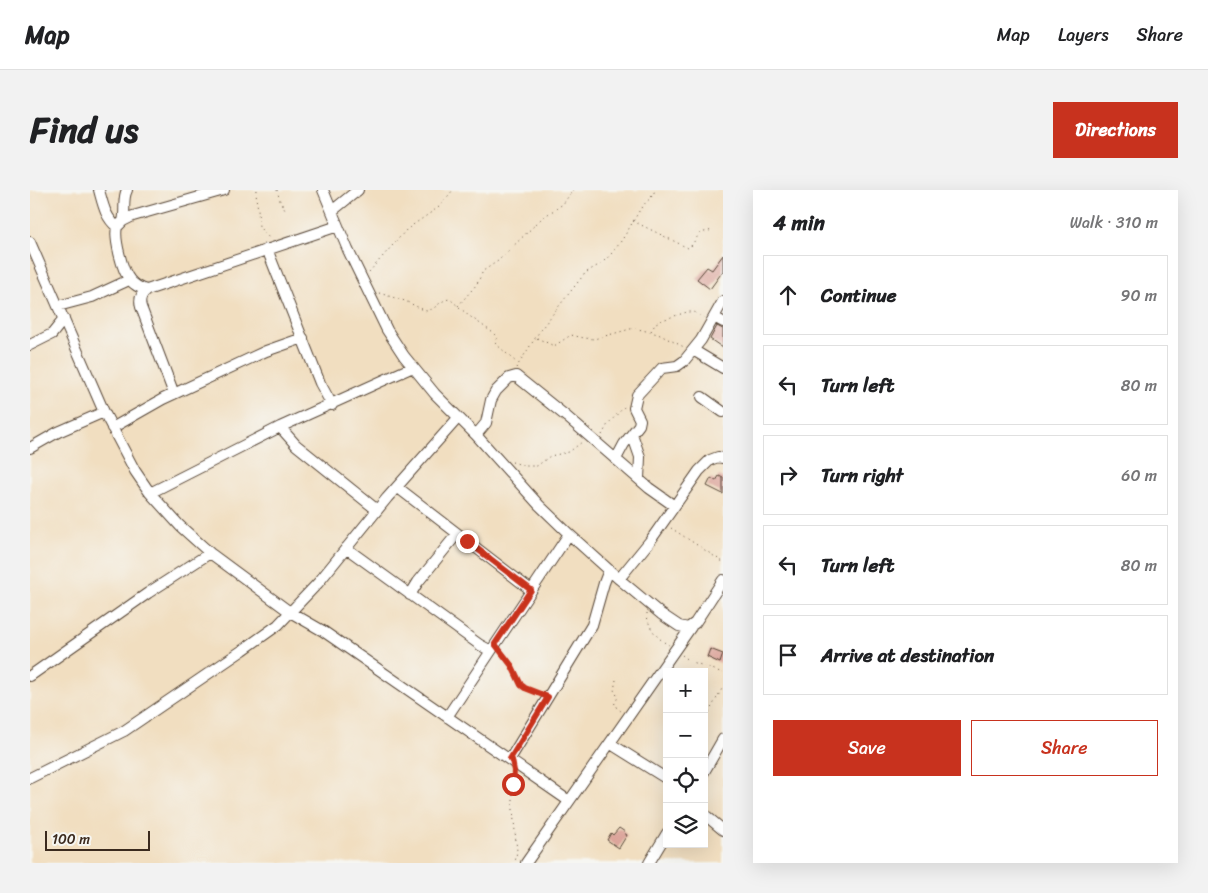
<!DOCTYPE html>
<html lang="en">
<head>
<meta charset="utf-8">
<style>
	body { margin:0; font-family:Sriracha,sans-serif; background:#f2f2f2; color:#202124 }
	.controls { position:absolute; right:15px; bottom:15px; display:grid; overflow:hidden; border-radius:0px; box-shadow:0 5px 20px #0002 }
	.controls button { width:45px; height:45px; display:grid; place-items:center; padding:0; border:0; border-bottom:1px solid #e0e0e0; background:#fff; color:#202124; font:25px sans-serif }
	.scale { position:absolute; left:15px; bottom:12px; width:105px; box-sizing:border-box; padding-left:5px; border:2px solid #3b2a1e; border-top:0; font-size:14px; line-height:18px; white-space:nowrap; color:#3b2a1e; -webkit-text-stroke:4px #f6f6f2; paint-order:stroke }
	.stop { position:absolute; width:15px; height:15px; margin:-11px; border:4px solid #c8321e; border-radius:50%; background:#fff }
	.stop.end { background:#c8321e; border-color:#fff; box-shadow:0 1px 5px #0008 }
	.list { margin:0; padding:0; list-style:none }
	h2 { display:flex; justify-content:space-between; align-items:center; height:65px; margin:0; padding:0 20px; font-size:21px }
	h2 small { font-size:16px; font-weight:400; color:#757577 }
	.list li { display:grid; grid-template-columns:32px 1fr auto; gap:15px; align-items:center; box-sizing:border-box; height:80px; margin:0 10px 10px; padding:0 10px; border:1px solid #e0e0e0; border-radius:0px }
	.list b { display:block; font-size:19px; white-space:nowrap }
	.list em { font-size:16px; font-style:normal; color:#757577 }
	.actions { display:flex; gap:10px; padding:15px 20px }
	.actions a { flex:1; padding:11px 0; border:1px solid #c8321e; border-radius:0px; text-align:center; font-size:18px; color:#c8321e }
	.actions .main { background:#c8321e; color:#fff }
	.icon { flex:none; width:28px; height:28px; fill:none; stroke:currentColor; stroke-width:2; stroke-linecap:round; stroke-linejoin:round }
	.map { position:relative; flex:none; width:693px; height:673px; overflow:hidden; border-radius:0px }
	header { display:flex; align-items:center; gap:30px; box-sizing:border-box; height:70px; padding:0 25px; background:#fff; border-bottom:1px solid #e0e0e0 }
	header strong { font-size:24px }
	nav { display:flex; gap:28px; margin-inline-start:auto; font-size:18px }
	.intro { display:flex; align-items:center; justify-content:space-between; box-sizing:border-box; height:120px; padding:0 30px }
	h1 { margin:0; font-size:35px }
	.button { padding:12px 22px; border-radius:0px; background:#c8321e; color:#fff; font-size:18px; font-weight:700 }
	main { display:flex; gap:30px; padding:0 30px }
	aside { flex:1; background:#fff; border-radius:0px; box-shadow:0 5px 20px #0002 }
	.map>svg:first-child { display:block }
	.building { fill:#daa096 }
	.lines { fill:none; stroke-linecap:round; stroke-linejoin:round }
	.minor-casing { stroke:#564536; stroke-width:12 }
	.path { stroke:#564536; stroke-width:1; stroke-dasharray:1 4; stroke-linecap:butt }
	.minor { stroke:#fff; stroke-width:10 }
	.route { stroke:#c8321e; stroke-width:6 }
</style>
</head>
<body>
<header>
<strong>Map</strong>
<nav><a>Map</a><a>Layers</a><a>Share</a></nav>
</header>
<div class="intro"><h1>Find us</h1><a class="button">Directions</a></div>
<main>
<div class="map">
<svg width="693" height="673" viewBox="0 0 693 673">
	<rect width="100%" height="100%" fill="#f6f6f2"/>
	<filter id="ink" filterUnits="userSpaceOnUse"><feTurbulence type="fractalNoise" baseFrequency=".02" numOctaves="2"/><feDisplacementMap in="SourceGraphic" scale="10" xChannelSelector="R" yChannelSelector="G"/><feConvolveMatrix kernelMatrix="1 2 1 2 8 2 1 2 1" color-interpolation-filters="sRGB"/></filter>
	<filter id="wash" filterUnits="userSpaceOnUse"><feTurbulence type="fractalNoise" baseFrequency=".0096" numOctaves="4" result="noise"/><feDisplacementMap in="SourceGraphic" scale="20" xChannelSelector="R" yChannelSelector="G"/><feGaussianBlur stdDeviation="1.12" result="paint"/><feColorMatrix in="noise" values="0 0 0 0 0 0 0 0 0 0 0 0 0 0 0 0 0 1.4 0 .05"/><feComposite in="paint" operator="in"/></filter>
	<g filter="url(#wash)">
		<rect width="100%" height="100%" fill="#f1dec0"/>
		<g id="blocks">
			<path class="building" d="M693 65V81L680 99 667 89 677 77 682 80Z
				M687 136 693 139V158L680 149Z
				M689 286 693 288V304L677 296 681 288 686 291Z
				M680 459 693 464 690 473 677 467Z
				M589 638 595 642 594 643 597 645 589 658 577 650 581 643 583 645Z"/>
		</g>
	</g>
	<g filter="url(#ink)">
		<use href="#blocks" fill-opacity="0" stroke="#564536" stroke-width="1"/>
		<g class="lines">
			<defs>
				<path id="minor" d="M69 0C73 14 75 27 87 37
					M293 0 318 60 357 140 374 166 405 204 446 245 509 315 539 344 589 389 631 424 649 436 658 438 665 433 693 390
					M302 21 328 0
					M93 31C96 21 92 9 97 0
					M0 52 74 222 105 281 120 303 150 336 180 363 260 422 293 441 539 611
					M237 59 290 193 302 215
					M116 100C110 98 104 95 100 90 92 81 84 48 87 37L93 31 103 26 194 0
					M28 116 62 107 99 90
					M684 127 693 132
					M0 155 22 144 34 129
					M663 160 693 178
					M144 204 111 117C109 110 111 104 117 100L308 36
					M672 207 693 222
					M250 237 266 255 347 320
					M82 238 133 209 236 161 273 148
					M602 244 610 267 609 289
					M446 245 456 233 461 210 466 201 479 188 486 186 537 227 619 298 643 315
					M0 258 28 242 74 222
					M586 269 594 254 609 235 610 230 604 218 607 205 632 178 647 176 654 171 671 150 693 111
					M367 297 501 400
					M120 303 250 237 383 177
					M316 358 450 455 461 461
					M589 389 620 351 669 281 680 270 688 267 693 268
					M380 405 388 392 427 344
					M0 486 118 403 180 363
					M417 527 539 344
					M581 554 637 589
					M480 569 562 435 574 393 579 380
					M674 582 693 549
					M0 588 94 541 213 460 248 435 288 393 357 308 428 228
					M674 624 693 640
					M496 673 661 437
					M619 673 637 643"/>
			</defs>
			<use href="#minor" class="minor-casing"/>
			<path class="path" d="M227 0 226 8 228 19 229 37 240 49
				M247 0 250 11 255 20
				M603 31 658 58 661 56 670 43 683 40
				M339 82 377 39 409 17 423 0
				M349 103 375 111 396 121C406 120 409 110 420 109L438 125 466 145 467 147 465 153 487 173
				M428 116 447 94 453 81 468 71 512 28 533 14 543 0
				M621 141 626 133 632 130 657 122H664L674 127
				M507 148 524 156 541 145 554 148 564 149 604 138 628 144 654 157
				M486 178 511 139 552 87C558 79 566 78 574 71 590 57 600 36 611 18 616 11 622 9 625 0
				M572 245 578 234 596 215
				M482 272 496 276H507L520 266 539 262 552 252
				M641 338 693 372
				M617 423C617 436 627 449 639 455
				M471 460 482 476 491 495 509 504
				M652 465 660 471 693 483
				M586 490 584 500 588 507 584 515 592 522
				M674 531 693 497
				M483 584V621L487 661 485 673"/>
			<use href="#minor" class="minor"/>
		</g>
	</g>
	<g class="lines" filter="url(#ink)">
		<path class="route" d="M437 351 501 400 465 454 482 476 491 495 495 498 518 507 480 569 482 570 484 581 483 594"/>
	</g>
</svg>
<div class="controls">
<button>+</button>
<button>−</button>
<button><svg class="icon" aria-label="locate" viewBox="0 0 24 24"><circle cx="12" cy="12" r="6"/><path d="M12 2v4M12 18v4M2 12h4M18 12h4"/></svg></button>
<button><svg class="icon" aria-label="layers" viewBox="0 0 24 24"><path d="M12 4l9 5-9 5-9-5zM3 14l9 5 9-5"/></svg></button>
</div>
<div class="scale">100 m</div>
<div class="stop" style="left:483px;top:594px"></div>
<div class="stop end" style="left:437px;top:351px"></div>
</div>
<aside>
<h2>4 min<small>Walk · 310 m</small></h2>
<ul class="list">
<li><svg class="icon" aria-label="ahead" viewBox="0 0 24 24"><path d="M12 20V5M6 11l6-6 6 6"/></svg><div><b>Continue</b></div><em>90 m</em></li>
<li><svg class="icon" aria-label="left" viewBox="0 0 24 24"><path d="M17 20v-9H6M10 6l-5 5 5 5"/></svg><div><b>Turn left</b></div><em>80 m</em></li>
<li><svg class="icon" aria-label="right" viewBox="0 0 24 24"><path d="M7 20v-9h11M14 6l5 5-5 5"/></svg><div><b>Turn right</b></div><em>60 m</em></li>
<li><svg class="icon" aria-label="left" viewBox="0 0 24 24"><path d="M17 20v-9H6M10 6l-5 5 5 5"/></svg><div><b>Turn left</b></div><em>80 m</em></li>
<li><svg class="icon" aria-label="arrive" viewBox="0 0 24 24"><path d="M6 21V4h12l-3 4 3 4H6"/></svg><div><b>Arrive at destination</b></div></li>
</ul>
<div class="actions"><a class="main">Save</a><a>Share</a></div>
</aside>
</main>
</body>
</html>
